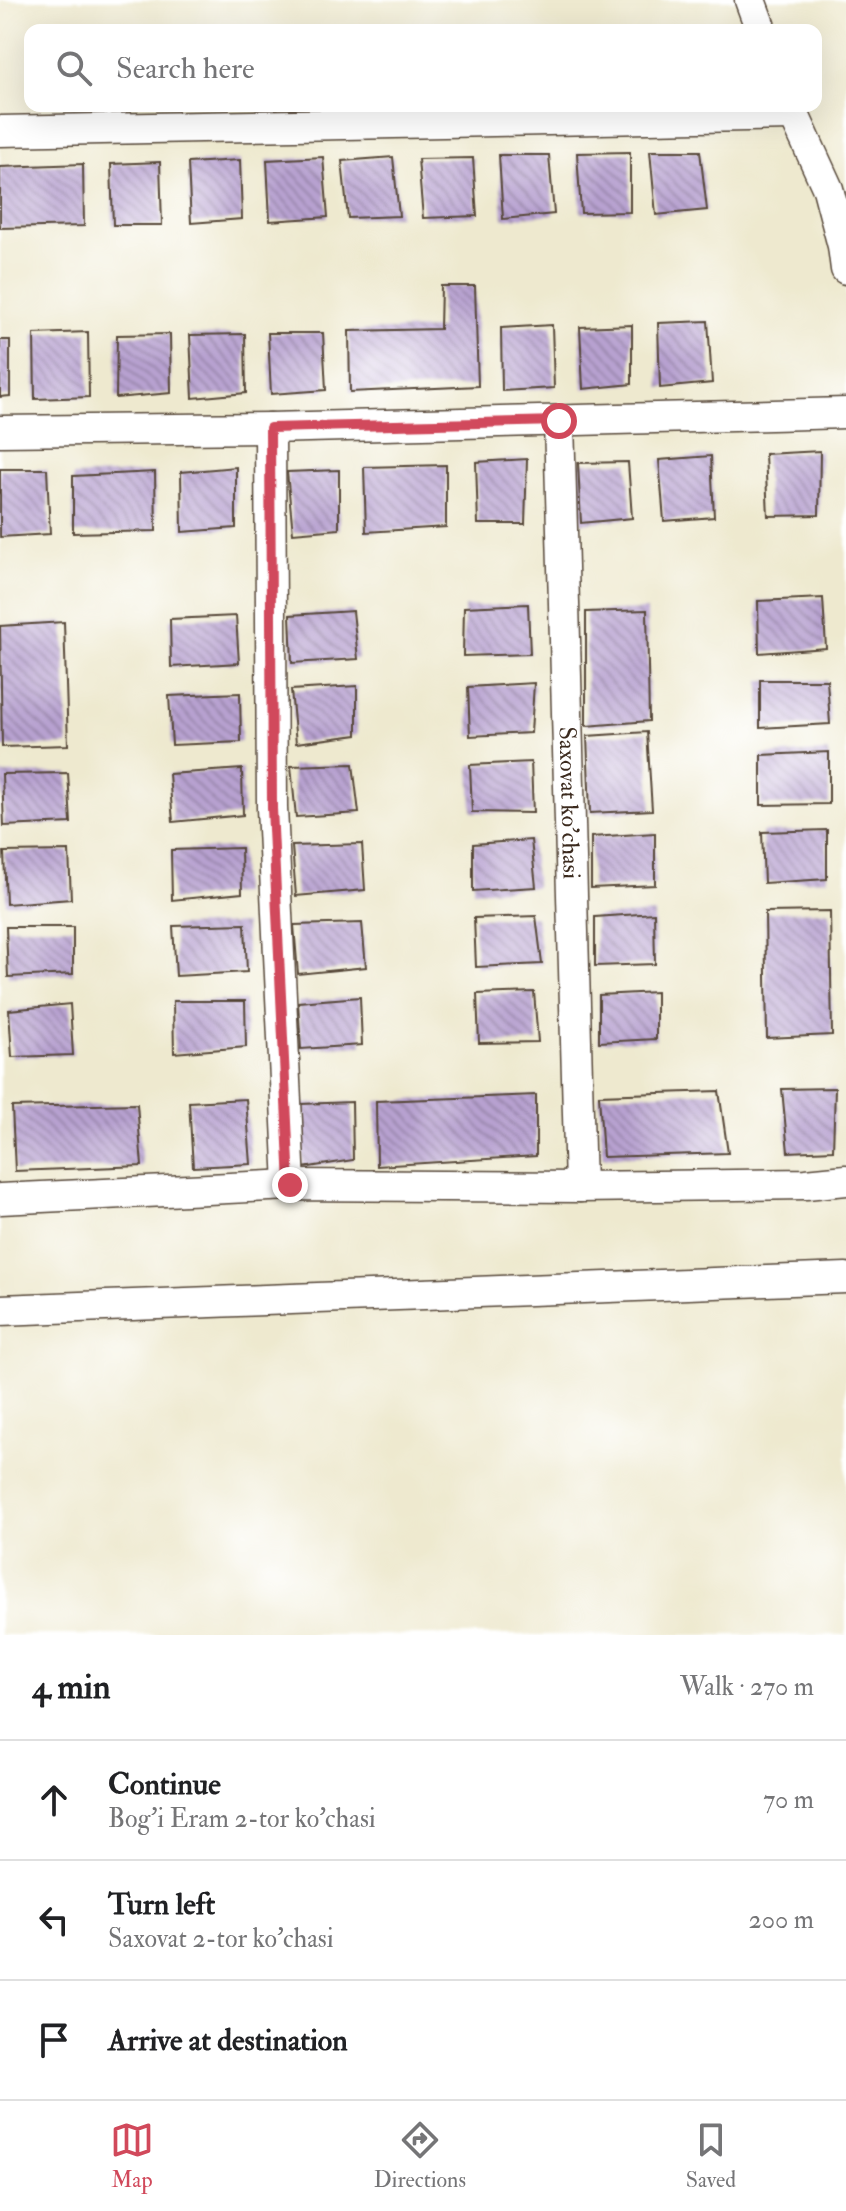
<!DOCTYPE html>
<html lang="en">
<head>
<meta charset="utf-8">
<style>
	body { margin:0; font-family:"IM FELL Double Pica",serif; background:#f2f2f2; color:#202124 }
	.stop { position:absolute; width:24px; height:24px; margin:-18px; border:6px solid #d1495b; border-radius:50%; background:#fff }
	.stop.end { background:#d1495b; border-color:#fff; box-shadow:0 2px 8px #0008 }
	.list { margin:0; padding:0; list-style:none }
	h2 { display:flex; justify-content:space-between; align-items:center; height:104px; margin:0; padding:0 32px; font-size:34px }
	h2 small { font-size:26px; font-weight:400; color:#757577 }
	.list li { display:grid; grid-template-columns:52px 1fr auto; gap:24px; align-items:center; box-sizing:border-box; height:120px; padding:0 32px; border-top:2px solid #e0e0e0 }
	.list b { display:block; font-size:30px; white-space:nowrap }
	.list p { margin:0; font-size:26px; white-space:nowrap; color:#757577 }
	.list em { font-size:26px; font-style:normal; color:#757577 }
	.icon { flex:none; width:44px; height:44px; fill:none; stroke:currentColor; stroke-width:2; stroke-linecap:round; stroke-linejoin:round }
	.map { position:relative; flex:none; width:846px; height:1635px; overflow:hidden }
	.search { position:absolute; background:#fff; box-shadow:0 8px 32px #0002; left:24px; right:24px; top:24px; height:88px; display:flex; align-items:center; gap:20px; box-sizing:border-box; padding:0 28px; border-radius:16px; color:#757577; font-size:30px }
	.sheet { height:464px; background:#fff }
	nav { display:flex; justify-content:space-around; align-items:center; box-sizing:border-box; height:112px; border-top:2px solid #e0e0e0; background:#fff; font-size:22px; color:#757577 }
	nav a { display:grid; justify-items:center; gap:4px }
	nav .on { color:#d1495b }
	.map>svg:first-child { display:block }
	.building { fill:url(#building-back-hatch) }
	.lines { fill:none; stroke-linecap:round; stroke-linejoin:round }
	.minor-casing { stroke:#564739; stroke-width:33 }
	.minor { stroke:#fff; stroke-width:30 }
	.route { stroke:#d1495b; stroke-width:10 }
	.labels { text-anchor:middle; dominant-baseline:central; stroke-width:6; stroke-linejoin:round; paint-order:stroke }
	.street-label { font-size:24px; fill:#3b2a1e; stroke:#fff }
</style>
</head>
<body>
<div class="map">
<svg width="846" height="1635" viewBox="0 0 846 1635">
	<defs>
		<pattern id="building-back-hatch" width="6" height="6" patternUnits="userSpaceOnUse" patternTransform="scale(2)"><rect width="6" height="6" fill="#b7a1d0"/><path d="M-1 5l2 2M0 0l6 6M5-1l2 2" fill="none" stroke="#9683a8"/></pattern>
	</defs>
	<rect width="100%" height="100%" fill="#fff"/>
	<filter id="ink" filterUnits="userSpaceOnUse"><feTurbulence type="fractalNoise" baseFrequency=".0125" numOctaves="2"/><feDisplacementMap in="SourceGraphic" scale="16" xChannelSelector="R" yChannelSelector="G"/><feConvolveMatrix kernelMatrix="1 2 1 2 8 2 1 2 1" color-interpolation-filters="sRGB"/></filter>
	<filter id="wash" filterUnits="userSpaceOnUse"><feTurbulence type="fractalNoise" baseFrequency=".006" numOctaves="4" result="noise"/><feDisplacementMap in="SourceGraphic" scale="32" xChannelSelector="R" yChannelSelector="G"/><feGaussianBlur stdDeviation="1.8" result="paint"/><feColorMatrix in="noise" values="0 0 0 0 0 0 0 0 0 0 0 0 0 0 0 0 0 1.4 0 .05"/><feComposite in="paint" operator="in"/></filter>
	<g filter="url(#wash)">
		<rect width="100%" height="100%" fill="#eee9cf"/>
		<g id="blocks">
			<path class="building" d="M650 151H700L707 210 656 215Z
				M630 152V212L581 213 577 153Z
				M499 155H549L554 214 503 219Z
				M323 157 328 217 270 221 267 160Z
				M393 157 399 216 348 218 342 161Z
				M473 158 477 216 423 218 418 159Z
				M240 160 242 219 191 223 188 163Z
				M160 162 162 225H113L111 164Z
				M83 164 84 226 0 228V167Z
				M441 286H475L478 386 350 392 349 331 440 329Z
				M708 321 712 383 660 388 658 323Z
				M552 325 554 388 502 391 501 328Z
				M632 325V384L583 389 580 327Z
				M88 332 89 397 35 399 34 334Z
				M268 333H323L326 390 271 394Z
				M170 334 171 393 116 398 117 335Z
				M245 334 246 393 193 398 190 335Z
				M0 340H10V396L0 397Z
				M820 451 819 515 768 516 765 454Z
				M711 456 714 517 664 521 659 460Z
				M527 459 525 524H478L476 462Z
				M628 462 632 518 581 523 578 463Z
				M446 465V527L366 532 364 467Z
				M236 467V528L182 532 181 472Z
				M0 469H47L50 534 0 537Z
				M339 470V529L293 533 287 472Z
				M155 472 156 531 73 533V476Z
				M823 598 826 648 759 653 758 601Z
				M528 604 530 654 463 656 464 607Z
				M647 610 649 721 586 726V612Z
				M353 611 358 659 292 663 290 615Z
				M236 616 239 663 171 667 170 619Z
				M64 622 68 745 2 747 0 626Z
				M760 680H827L830 724 760 728Z
				M534 683 531 733 470 736 468 687Z
				M357 686V735L296 743 291 690Z
				M240 693 241 742 172 745 169 696Z
				M647 732 652 810 590 813 587 736Z
				M829 752V804L761 805V755Z
				M531 762 533 813 472 812 470 765Z
				M353 764 359 813 296 817 291 766Z
				M242 769 243 815 173 822 169 774Z
				M68 773 71 823 4 826 2 774Z
				M827 830V879L764 883 762 832Z
				M655 833V885L591 888V837Z
				M531 840 536 887 473 891V844Z
				M362 844 365 890 296 896 292 846Z
				M241 848 242 893 172 900 171 850Z
				M69 851 71 899 6 904 4 852Z
				M830 911 832 1035 767 1038 765 912Z
				M654 913 655 964 595 966V917Z
				M536 916 542 964 476 967 474 918Z
				M362 923 366 967 298 974 294 925Z
				M245 924 247 972 176 976 173 926Z
				M6 927H73V974L8 977Z
				M534 992 538 1042 479 1043 477 994Z
				M656 992V1039L599 1042V995Z
				M360 997 362 1045 301 1049 298 1002Z
				M173 1001H245L246 1047 174 1053Z
				M70 1004 73 1055 12 1057 9 1010Z
				M835 1088 833 1150 788 1152 782 1089Z
				M719 1091 728 1153 603 1157 599 1095Z
				M536 1095V1156L377 1166 376 1101Z
				M246 1099 251 1164 193 1167 189 1102Z
				M352 1102 353 1160 303 1168 301 1104Z
				M137 1104 142 1166 15 1171 12 1107Z"/>
		</g>
	</g>
	<g filter="url(#ink)">
		<use href="#blocks" fill-opacity="0" stroke="#564739" stroke-width="2"/>
		<g class="lines">
			<defs>
				<g id="minor">
					<path d="M750 0 761 30"/>
					<path d="M790 106 828 189 843 246 846 269"/>
					<path d="M0 131 793 115"/>
					<path id="s1" d="M559 421 580 1187"/>
					<path d="M270 428 272 808 290 1185"/>
					<path d="M0 431 270 428 846 413"/>
					<path d="M0 1199 290 1185 580 1187 806 1184 846 1180"/>
					<path d="M0 1310 846 1278"/>
				</g>
			</defs>
			<use href="#minor" class="minor-casing"/>
			<use href="#minor" class="minor"/>
		</g>
	</g>
	<g class="lines" filter="url(#ink)">
		<path class="route" d="M290 1185 272 808 270 428 559 421"/>
	</g>
	<g class="labels">
		<g class="street-label">
			<text stroke="none"><textPath href="#s1" startOffset="382">Saxovat ko'chasi</textPath></text>
		</g>
	</g>
</svg>
<div class="stop" style="left:559px;top:421px"></div>
<div class="stop end" style="left:290px;top:1185px"></div>
<div class="search"><svg class="icon" aria-label="search" viewBox="0 0 24 24"><circle cx="10" cy="10" r="6"/><path d="M15 15l6 6"/></svg>Search here</div>
</div>
<section class="sheet">
<h2>4 min<small>Walk · 270 m</small></h2>
<ul class="list">
<li><svg class="icon" aria-label="ahead" viewBox="0 0 24 24"><path d="M12 20V5M6 11l6-6 6 6"/></svg><div><b>Continue</b><p>Bog'i Eram 2-tor ko'chasi</p></div><em>70 m</em></li>
<li><svg class="icon" aria-label="left" viewBox="0 0 24 24"><path d="M17 20v-9H6M10 6l-5 5 5 5"/></svg><div><b>Turn left</b><p>Saxovat 2-tor ko'chasi</p></div><em>200 m</em></li>
<li><svg class="icon" aria-label="arrive" viewBox="0 0 24 24"><path d="M6 21V4h12l-3 4 3 4H6"/></svg><div><b>Arrive at destination</b></div></li>
</ul>
</section>
<nav>
<a class="on"><svg class="icon" aria-label="map" viewBox="0 0 24 24"><path d="M3 6l6-2 6 2 6-2v14l-6 2-6-2-6 2zM9 4v14M15 6v14"/></svg>Map</a>
<a><svg class="icon" aria-label="directions" viewBox="0 0 24 24"><path d="M12 3l9 9-9 9-9-9zM9 14v-3h6M13 9l2 2-2 2"/></svg>Directions</a>
<a><svg class="icon" aria-label="saved" viewBox="0 0 24 24"><path d="M7 4h10v16l-5-4-5 4z"/></svg>Saved</a>
</nav>
</body>
</html>
